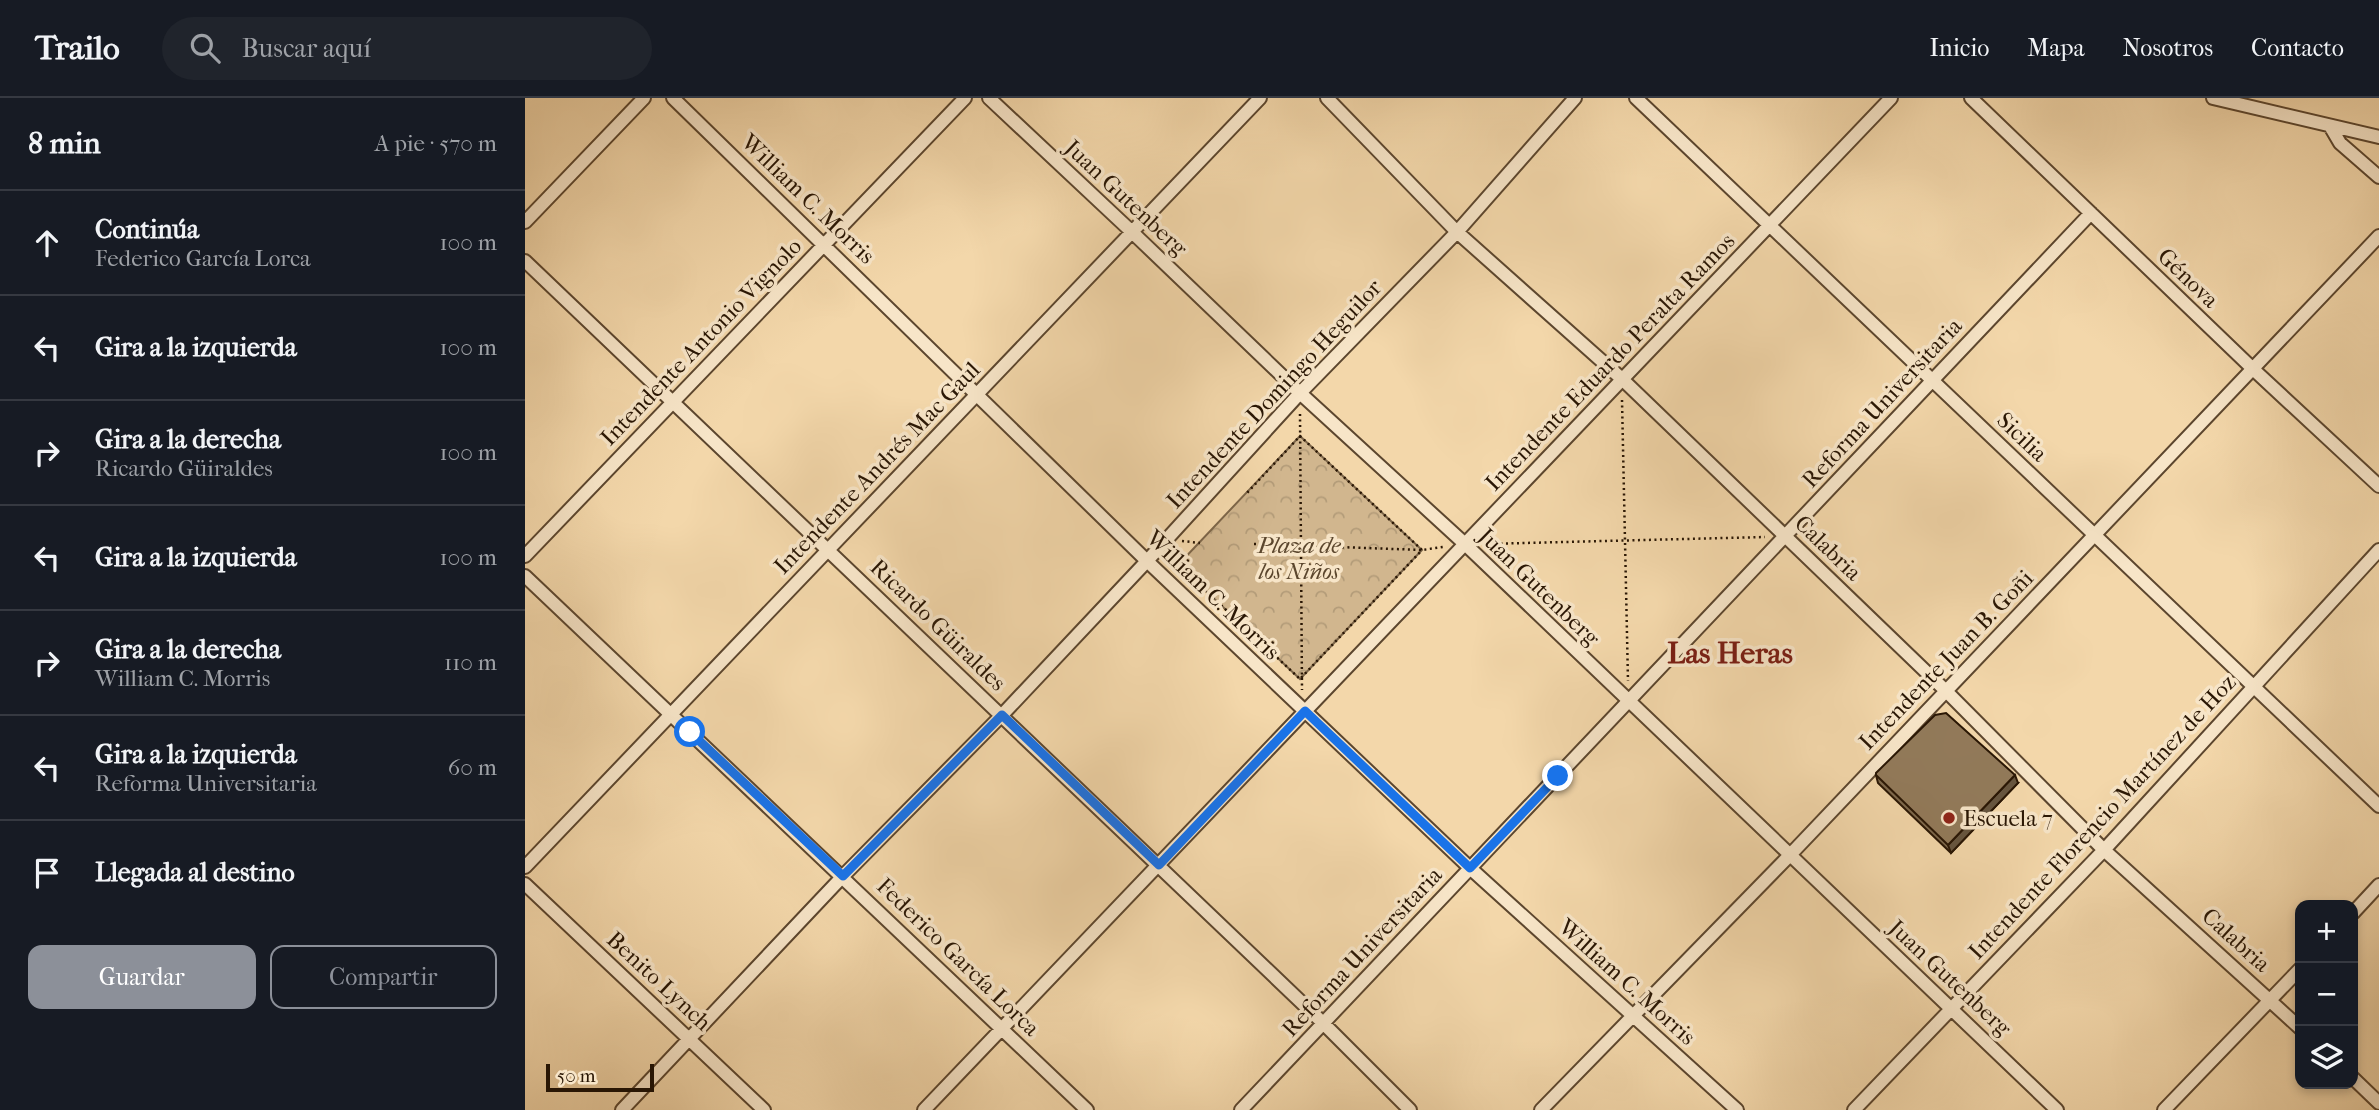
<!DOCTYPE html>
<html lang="es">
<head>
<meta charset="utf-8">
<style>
	body { margin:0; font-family:"IM FELL French Canon",serif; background:#20242c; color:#f1f3f6 }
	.controls { position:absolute; right:21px; bottom:21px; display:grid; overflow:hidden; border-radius:14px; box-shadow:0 4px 10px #0003 }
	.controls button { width:63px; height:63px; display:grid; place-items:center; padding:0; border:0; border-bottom:2px solid #363941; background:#171b24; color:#f1f3f6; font:35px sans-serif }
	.scale { position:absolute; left:21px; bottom:18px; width:108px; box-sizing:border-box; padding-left:7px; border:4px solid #291604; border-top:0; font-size:19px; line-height:24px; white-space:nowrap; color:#291604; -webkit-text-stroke:5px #f7e5c8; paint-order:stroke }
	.stop { position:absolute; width:21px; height:21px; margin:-16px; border:5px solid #1a73e8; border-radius:50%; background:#fff }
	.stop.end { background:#1a73e8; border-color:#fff; box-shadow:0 2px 7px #0008 }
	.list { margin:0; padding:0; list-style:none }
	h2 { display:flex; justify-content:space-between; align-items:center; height:91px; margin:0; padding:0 28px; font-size:30px }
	h2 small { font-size:23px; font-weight:400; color:#9ea1a6 }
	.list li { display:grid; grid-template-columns:46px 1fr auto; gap:21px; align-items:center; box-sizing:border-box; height:105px; padding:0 28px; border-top:2px solid #363941 }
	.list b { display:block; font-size:26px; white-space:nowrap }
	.list p { margin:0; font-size:23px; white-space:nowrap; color:#9ea1a6 }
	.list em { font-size:23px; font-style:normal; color:#9ea1a6 }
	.actions { display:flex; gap:14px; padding:21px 28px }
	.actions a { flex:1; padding:16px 0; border:2px solid #8c9099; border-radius:14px; text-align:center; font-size:24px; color:#8c9099 }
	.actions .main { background:#8c9099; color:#fff }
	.icon { flex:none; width:38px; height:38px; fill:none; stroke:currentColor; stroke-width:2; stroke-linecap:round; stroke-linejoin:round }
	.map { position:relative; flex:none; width:1854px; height:1012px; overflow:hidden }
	header { display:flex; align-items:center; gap:42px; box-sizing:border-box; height:98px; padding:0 35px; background:#171b24; border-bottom:2px solid #363941 }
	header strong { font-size:33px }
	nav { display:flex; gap:38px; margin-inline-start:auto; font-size:24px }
	.search { width:490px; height:63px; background:#20242c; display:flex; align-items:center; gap:18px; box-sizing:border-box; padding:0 24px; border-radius:38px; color:#9ea1a6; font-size:26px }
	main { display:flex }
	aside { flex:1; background:#171b24 }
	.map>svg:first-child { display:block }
	.park { fill:url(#park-crowns); stroke:#7d6649; stroke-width:2 }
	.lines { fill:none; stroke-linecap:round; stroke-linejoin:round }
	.street-casing { stroke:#5c462e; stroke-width:16 }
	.path { stroke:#291604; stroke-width:2.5; stroke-dasharray:2 3.5; stroke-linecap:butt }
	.street { stroke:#f7e5c8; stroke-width:12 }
	.wall { fill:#7e694d; stroke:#291604; stroke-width:2 }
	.shaded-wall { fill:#66553f; stroke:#291604; stroke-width:2 }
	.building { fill:#927a5a; stroke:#291604; stroke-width:2 }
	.route { stroke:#1a73e8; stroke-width:9 }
	.poi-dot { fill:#8f2418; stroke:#f7e5c8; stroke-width:2.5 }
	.labels { text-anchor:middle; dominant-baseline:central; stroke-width:7; stroke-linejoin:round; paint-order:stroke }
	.street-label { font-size:23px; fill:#291604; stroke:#f7e5c8 }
	.park-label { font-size:23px; font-style:italic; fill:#5b462d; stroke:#f7e5c8 }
	.poi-label { font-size:23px; fill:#291604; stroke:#f7e5c8; text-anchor:start }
	.district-label { font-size:30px; font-weight:bold; fill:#7a1f14; stroke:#f7e5c8 }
</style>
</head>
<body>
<header>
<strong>Trailo</strong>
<div class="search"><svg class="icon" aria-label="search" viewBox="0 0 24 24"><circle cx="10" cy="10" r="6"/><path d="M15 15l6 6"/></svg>Buscar aquí</div>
<nav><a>Inicio</a><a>Mapa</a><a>Nosotros</a><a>Contacto</a></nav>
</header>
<main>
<aside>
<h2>8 min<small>A pie · 570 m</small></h2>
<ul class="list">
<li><svg class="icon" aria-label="ahead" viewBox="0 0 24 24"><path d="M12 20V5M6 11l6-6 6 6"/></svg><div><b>Continúa</b><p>Federico García Lorca</p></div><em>100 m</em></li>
<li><svg class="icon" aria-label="left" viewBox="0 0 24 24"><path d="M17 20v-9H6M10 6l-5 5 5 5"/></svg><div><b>Gira a la izquierda</b></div><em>100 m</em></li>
<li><svg class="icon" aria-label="right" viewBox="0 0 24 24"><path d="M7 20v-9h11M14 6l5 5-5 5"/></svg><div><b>Gira a la derecha</b><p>Ricardo Güiraldes</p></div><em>100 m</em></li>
<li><svg class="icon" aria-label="left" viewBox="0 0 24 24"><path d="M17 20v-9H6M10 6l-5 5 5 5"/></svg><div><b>Gira a la izquierda</b></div><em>100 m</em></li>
<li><svg class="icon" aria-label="right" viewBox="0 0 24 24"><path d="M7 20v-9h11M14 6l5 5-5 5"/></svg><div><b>Gira a la derecha</b><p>William C. Morris</p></div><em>110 m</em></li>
<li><svg class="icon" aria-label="left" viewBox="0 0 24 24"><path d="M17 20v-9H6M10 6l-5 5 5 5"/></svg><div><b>Gira a la izquierda</b><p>Reforma Universitaria</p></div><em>60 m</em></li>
<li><svg class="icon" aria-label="arrive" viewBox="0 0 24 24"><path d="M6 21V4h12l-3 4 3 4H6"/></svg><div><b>Llegada al destino</b></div></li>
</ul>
<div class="actions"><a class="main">Guardar</a><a>Compartir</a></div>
</aside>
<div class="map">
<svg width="1854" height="1012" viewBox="0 0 1854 1012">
	<defs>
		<pattern id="park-crowns" width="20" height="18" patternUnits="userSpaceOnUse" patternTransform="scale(1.75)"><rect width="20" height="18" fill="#d1b68e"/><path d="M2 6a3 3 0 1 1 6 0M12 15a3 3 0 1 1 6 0" fill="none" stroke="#b39c79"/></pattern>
	</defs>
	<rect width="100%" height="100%" fill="#f3d7aa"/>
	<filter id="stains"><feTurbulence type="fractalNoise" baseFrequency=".00286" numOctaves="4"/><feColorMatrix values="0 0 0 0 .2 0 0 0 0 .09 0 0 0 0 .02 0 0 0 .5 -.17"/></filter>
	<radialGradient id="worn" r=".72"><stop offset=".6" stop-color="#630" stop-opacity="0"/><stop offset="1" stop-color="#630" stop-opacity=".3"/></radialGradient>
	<path class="park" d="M775 338 897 452 775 581 653 467Z"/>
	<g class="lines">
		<defs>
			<path id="street" d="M148 0 622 463 945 770 1212 1012
				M464 0 607 134 775 295 940 446 1532 1012
				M802 0 932 134 1097 281 1421 593 1579 752 1775 930
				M1111 0 1854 708
				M1446 0 1728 271 1854 388
				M1688 0 1854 39
				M1805 28 1815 45 1854 79
				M0 124 119 0
				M0 163 798 925 885 1012
				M0 458 440 0
				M0 478 562 1012
				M0 769 735 0
				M0 786 239 1012
				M1828 815 1854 787
				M1828 980 1854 1005
				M97 1012 318 778 477 617 622 463 775 295 932 134 1050 0
				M399 1012 1366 0
				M716 1012 1566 115
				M1016 1012 1264 758 1854 138
				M1329 1012 1579 752 1854 452
				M1639 1012 1775 871"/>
		</defs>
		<use href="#street" class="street-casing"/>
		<path class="path" d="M1097 302 1103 583
			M775 316 777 592
			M657 443 675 445
			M729 446 897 452 918 449
			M959 446 1240 439
			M662 458 653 467 775 581 897 452 775 338 721 396"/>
		<use href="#street" class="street"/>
	</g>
	<path class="wall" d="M1351 677 1493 685 1426 755 1353 685Z"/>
	<path class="shaded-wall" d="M1490 677 1493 685 1426 755 1423 747Z"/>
	<path class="building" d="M1421 615 1490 677 1423 747 1351 677V675L1410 617Z"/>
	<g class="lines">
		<path class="route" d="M165 634 318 778 477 617 634 767 780 613 945 770 1033 678"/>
	</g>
	<circle class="poi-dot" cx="1424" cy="720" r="7"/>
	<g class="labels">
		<g class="street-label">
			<text transform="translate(601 100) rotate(43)">Juan Gutenberg</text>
			<text transform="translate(283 101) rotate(44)">William C. Morris</text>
			<text transform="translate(1663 180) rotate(44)">Génova</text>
			<text transform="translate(176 244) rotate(-46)">Intendente Antonio Vignolo</text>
			<text transform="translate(1085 264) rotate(-46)">Intendente Eduardo Peralta Ramos</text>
			<text transform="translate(749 296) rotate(-47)">Intendente Domingo Heguilor</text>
			<text transform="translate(1357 305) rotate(-47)">Reforma Universitaria</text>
			<text transform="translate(1497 339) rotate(44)">Sicilia</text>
			<text transform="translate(352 370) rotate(-46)">Intendente Andrés Mac Gaul</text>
			<text transform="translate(1303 450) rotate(44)">Calabria</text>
			<text transform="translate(1014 489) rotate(44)">Juan Gutenberg</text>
			<text transform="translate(688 497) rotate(44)">William C. Morris</text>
			<text transform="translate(413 527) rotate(44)">Ricardo Güiraldes</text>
			<text transform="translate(1421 562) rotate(-46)">Intendente Juan B. Goñi</text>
			<text transform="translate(1577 719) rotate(-47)">Intendente Florencio Martínez de Hoz</text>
			<text transform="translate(1711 842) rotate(42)">Calabria</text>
			<text transform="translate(837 854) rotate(-47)">Reforma Universitaria</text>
			<text transform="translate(433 859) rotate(44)">Federico García Lorca</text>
			<text transform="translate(1425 880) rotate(43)">Juan Gutenberg</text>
			<text transform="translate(134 883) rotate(43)">Benito Lynch</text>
			<text transform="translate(1102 884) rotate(42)">William C. Morris</text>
		</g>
		<g class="park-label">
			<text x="774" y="447">Plaza de<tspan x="774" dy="26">los Niños</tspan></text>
		</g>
		<g class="poi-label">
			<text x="1438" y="720">Escuela 7</text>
		</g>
		<g class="district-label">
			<text x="1205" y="555">Las Heras</text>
		</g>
	</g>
	<rect width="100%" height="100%" filter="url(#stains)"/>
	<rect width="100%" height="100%" fill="url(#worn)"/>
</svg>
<div class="controls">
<button>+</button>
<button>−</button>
<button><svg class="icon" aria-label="layers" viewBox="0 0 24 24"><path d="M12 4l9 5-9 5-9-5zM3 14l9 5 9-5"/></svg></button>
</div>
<div class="scale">50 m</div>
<div class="stop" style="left:165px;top:634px"></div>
<div class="stop end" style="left:1033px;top:678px"></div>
</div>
</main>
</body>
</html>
